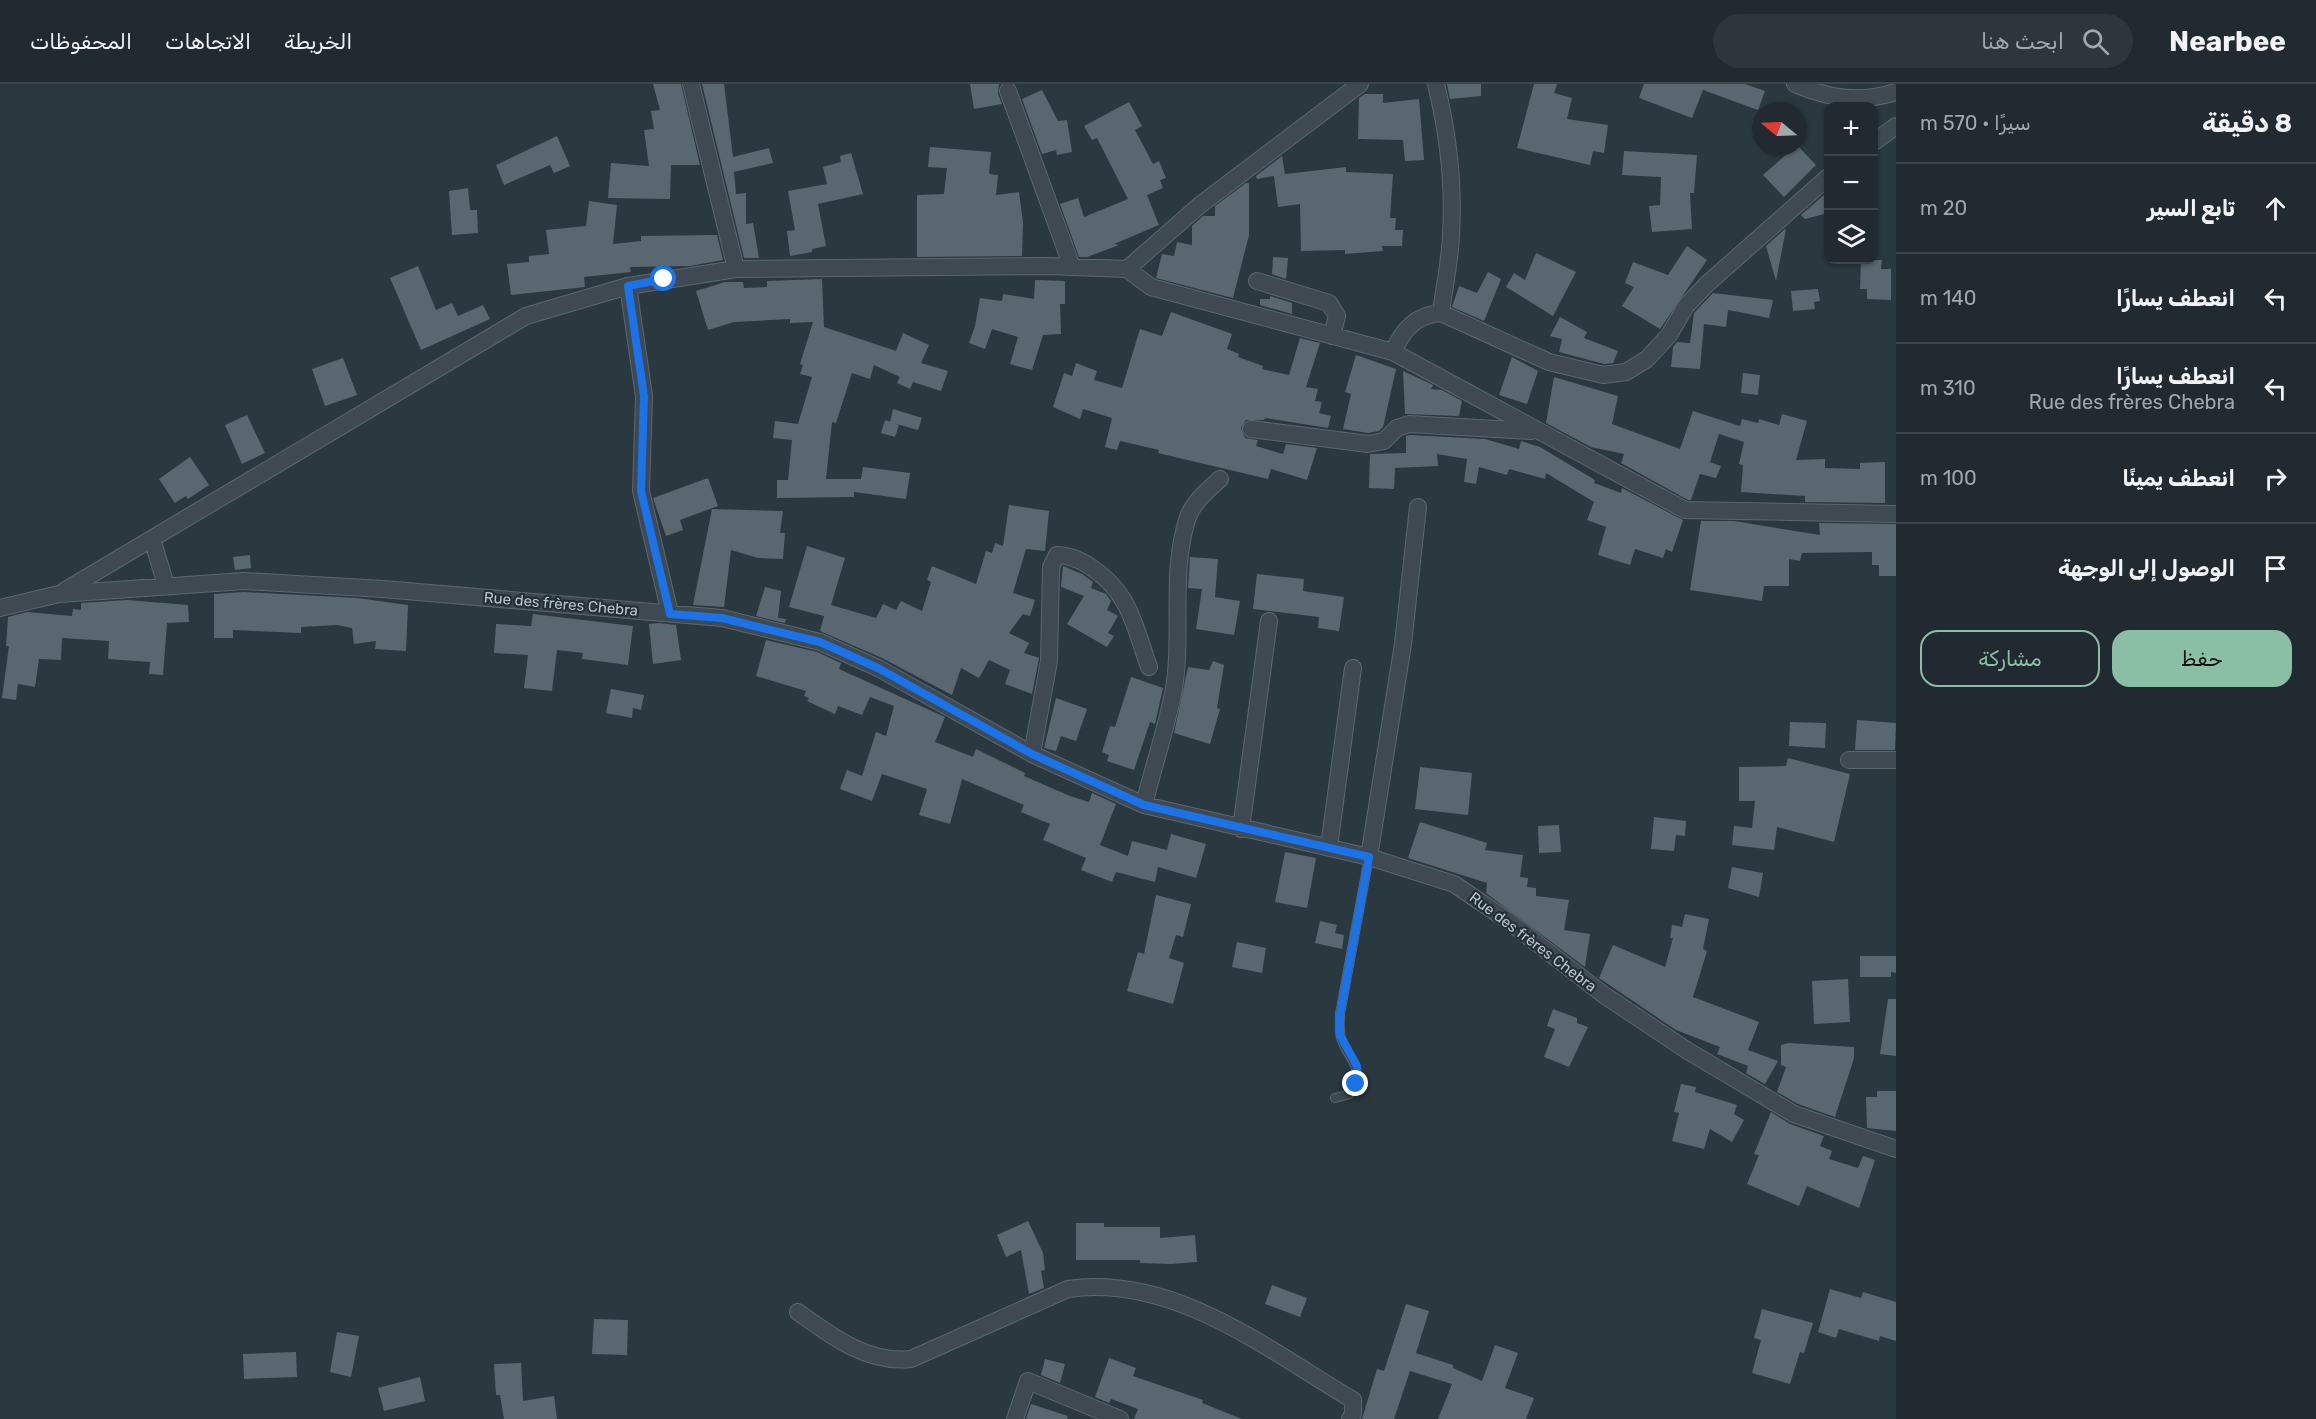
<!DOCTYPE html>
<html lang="ar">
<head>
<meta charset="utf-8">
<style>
	body { margin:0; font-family:Rubik,Cairo,sans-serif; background:#2d363c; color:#f1f3f6; direction:rtl }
	.controls { position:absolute; right:18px; top:18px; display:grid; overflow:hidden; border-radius:12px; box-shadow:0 2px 4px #0004 }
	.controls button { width:54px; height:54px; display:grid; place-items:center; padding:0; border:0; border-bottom:2px solid #3d464c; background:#202a30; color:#f1f3f6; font:30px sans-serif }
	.compass { position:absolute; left:1752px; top:18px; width:54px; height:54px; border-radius:50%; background:#202a30; box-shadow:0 2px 4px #0004; rotate:289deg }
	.stop { position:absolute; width:18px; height:18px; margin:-14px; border:4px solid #1a73e8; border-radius:50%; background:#fff }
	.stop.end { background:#1a73e8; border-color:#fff; box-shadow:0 2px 6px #0008 }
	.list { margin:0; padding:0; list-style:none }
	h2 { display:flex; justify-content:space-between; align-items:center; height:78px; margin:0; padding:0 24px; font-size:26px }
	h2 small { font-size:20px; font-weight:400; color:#a2a7ab }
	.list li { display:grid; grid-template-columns:39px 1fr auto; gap:18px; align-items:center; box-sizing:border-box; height:90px; padding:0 24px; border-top:2px solid #3d464c }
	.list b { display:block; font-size:22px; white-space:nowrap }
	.list p { margin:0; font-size:20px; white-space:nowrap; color:#a2a7ab }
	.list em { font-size:20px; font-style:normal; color:#a2a7ab }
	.actions { display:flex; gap:12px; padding:18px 24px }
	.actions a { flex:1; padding:14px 0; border:2px solid #8abfa5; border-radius:18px; text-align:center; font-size:21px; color:#8abfa5 }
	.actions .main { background:#8abfa5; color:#111 }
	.icon { flex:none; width:33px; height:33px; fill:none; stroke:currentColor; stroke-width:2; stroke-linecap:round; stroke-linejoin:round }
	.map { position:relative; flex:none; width:1896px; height:1335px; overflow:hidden; direction:ltr }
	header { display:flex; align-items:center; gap:36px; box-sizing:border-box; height:84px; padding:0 30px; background:#202a30; border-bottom:2px solid #3d464c }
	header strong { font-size:28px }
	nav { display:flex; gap:33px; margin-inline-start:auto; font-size:21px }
	.search { width:420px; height:54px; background:#2d363c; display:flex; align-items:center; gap:15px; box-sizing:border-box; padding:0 21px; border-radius:33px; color:#a2a7ab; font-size:22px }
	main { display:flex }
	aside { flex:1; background:#202a30 }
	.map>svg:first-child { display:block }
	.building { fill:#596770 }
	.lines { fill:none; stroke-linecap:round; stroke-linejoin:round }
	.service-casing { stroke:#5c676e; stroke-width:10 }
	.minor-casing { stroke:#5c676e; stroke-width:18 }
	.service { stroke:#3e4951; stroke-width:8 }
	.minor { stroke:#3e4951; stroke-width:16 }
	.route { stroke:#1a73e8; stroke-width:8 }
	.labels { text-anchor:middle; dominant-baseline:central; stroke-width:4.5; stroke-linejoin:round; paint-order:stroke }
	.street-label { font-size:15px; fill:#bbc4cb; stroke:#232f36 }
</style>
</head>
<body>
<header>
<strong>Nearbee</strong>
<div class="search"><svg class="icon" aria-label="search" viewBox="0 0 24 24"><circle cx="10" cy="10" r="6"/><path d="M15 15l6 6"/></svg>ابحث هنا</div>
<nav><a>الخريطة</a><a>الاتجاهات</a><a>المحفوظات</a></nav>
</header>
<main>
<aside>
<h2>8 دقيقة<small>سيرًا · 570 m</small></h2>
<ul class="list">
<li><svg class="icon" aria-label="ahead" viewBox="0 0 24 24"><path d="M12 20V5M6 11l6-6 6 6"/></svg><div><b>تابع السير</b></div><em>20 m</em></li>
<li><svg class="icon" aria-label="left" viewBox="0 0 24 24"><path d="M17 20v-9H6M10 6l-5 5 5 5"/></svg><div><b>انعطف يسارًا</b></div><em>140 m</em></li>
<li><svg class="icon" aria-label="left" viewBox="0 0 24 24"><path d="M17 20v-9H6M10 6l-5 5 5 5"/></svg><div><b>انعطف يسارًا</b><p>Rue des frères Chebra</p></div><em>310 m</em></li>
<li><svg class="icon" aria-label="right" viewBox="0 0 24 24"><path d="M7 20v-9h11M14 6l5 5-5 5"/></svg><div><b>انعطف يمينًا</b></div><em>100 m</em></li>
<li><svg class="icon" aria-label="arrive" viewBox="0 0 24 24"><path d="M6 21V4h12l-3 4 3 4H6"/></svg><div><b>الوصول إلى الوجهة</b></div></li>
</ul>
<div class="actions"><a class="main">حفظ</a><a>مشاركة</a></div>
</aside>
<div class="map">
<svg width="1896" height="1335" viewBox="0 0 1896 1335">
	<rect width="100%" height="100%" fill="#2a3840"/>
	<path class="building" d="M653 0H681L700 81H671L670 115 608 114 611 79 649 82 644 46 654 45 651 27 660 26Z
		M702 0H724L733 73 769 64 773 79 734 88 736 110 746 109V140L753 139 759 174H744Z
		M970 0H999L998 10 1002 20 974 25Z
		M1447 0H1481V12L1450 15Z
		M1534 0H1557L1554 9 1572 14 1567 35 1608 41 1604 69 1593 67 1590 81 1517 64Z
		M1644 0H1745L1765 7 1758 26 1703 6 1692 34 1639 14Z
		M1042 6 1058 37 1067 36 1072 68 1057 71 1056 66 1042 70 1022 15Z
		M1365 10H1383V19L1419 15 1424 76 1405 77 1403 56 1358 55 1359 14Z
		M1129 18 1142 42 1135 46 1153 80 1159 77 1166 94 1160 96 1163 104 1147 111 1159 141 1114 160 1119 161 1087 173H1079L1060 120 1078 114 1084 133 1128 115 1097 54 1092 56 1084 42Z
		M557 52 570 82 554 89 550 81 504 101 496 81Z
		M1797 61 1816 81 1784 113 1763 91Z
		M930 63 991 68 989 90 998 91 996 111 1019 108 1023 138 1022 172 917 173V111L944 110 947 84 928 83Z
		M1624 67 1697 71 1694 109H1690L1692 145 1652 148 1649 122 1660 121 1661 93 1622 91Z
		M851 69 863 110 818 120 826 162 812 165V168L790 172 787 147 795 146 788 107 827 100 823 83 841 78 840 72Z
		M1282 72 1285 90 1277 91 1346 83V88L1393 90 1390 134H1396L1395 146H1403L1402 162H1382L1383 167 1345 170V166L1301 167 1300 120 1278 123 1274 92 1257 95 1256 92Z
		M1246 99H1249V151L1233 214 1156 194 1162 170 1174 172 1177 158 1192 161V142L1203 132H1215V122Z
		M468 104 470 126H477L478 149 452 151 449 107Z
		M1824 111 1828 129 1805 135 1801 131Z
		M589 117 617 121 613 160 641 157V152L717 151 723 176 690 182 630 183 631 188 584 193 585 203 511 211 507 180 529 178V172L549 170 546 146 586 142Z
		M1785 145H1786L1776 197 1766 162Z
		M1687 162 1707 176 1660 245 1622 222 1634 203 1625 199 1633 178 1668 191Z
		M1536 169 1576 188 1553 232 1506 203 1514 189 1525 196Z
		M1273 173 1288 174 1286 195 1272 190Z
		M1861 176H1882L1881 185H1891V216L1867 215V205H1860Z
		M418 182 436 226 452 219 458 232 483 221 490 235 421 266 390 194Z
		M1488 188 1501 195 1484 237 1452 223 1459 202 1477 209Z
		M822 195 824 243 896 267 903 249 929 261 921 279 948 287 941 307 913 298 910 305 897 299 900 293 874 281 870 295 852 289 836 339 832 338 826 395H861L863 383 910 389 906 415 854 408V413L777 414V396H788L792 356 773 354 775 337 798 340 812 293 800 290 803 281 800 280 813 238 790 239V235L734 238 708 246 696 207 725 198H743L744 204 767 203V197Z
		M1035 196 1065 197V220H1060L1061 250 1043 251 1032 286 1010 280 1018 253 992 245 985 265 969 259 975 242 980 214 1002 217 1003 210 1034 215Z
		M1818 205 1820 217 1814 218 1815 225 1793 227 1791 207Z
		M1713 209 1773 216 1769 234 1728 226 1726 243 1704 240 1700 285 1671 283 1673 263 1677 258 1690 259 1694 229Z
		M1270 212 1292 219V230L1260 221V215H1270Z
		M1171 228 1232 250 1227 265 1239 270 1238 273 1263 282 1262 285 1289 291 1300 254 1320 259 1306 303 1318 305 1315 317 1322 318 1319 329 1331 332 1328 344 1265 334 1264 336H1246L1241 344 1245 354 1258 356 1256 362 1283 370 1286 360 1317 364 1307 396 1271 385 1268 395 1158 369 1159 366 1120 357 1117 366 1105 363 1112 334 1083 325 1080 335 1053 323 1064 289 1072 292 1076 279 1097 287 1094 296 1122 304 1140 245 1162 252Z
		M1560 233 1587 248 1584 254 1618 267 1613 279 1604 280 1559 268 1562 255 1550 252Z
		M1356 271 1396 285 1383 343 1379 347 1368 349 1343 345 1351 310 1345 308Z
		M1512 273 1538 287 1527 320 1499 311Z
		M343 274 357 311 325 322 312 285Z
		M1403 287 1433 301 1431 305 1442 306 1462 317 1459 332 1405 330Z
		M1743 289 1760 291 1758 311 1741 309Z
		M1554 293 1618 312 1612 340 1680 365 1693 327 1740 342 1742 335 1758 339 1759 335 1779 341 1782 330 1807 337 1796 376 1825 375V384L1860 385V379L1885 378V419L1805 418V412L1741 408 1743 381 1739 380 1744 358 1719 350 1710 378 1721 382 1716 394 1700 390 1691 416H1688L1621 379 1624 370 1591 363 1546 339Z
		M893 325 922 334 918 346 890 338Z
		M247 331 265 369 242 380 225 341Z
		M885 336 899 341 895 353 881 349Z
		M1410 351 1485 355 1519 365 1521 357 1540 363 1595 396 1594 399 1621 409 1622 404 1683 436 1672 468 1666 465 1663 474 1635 465 1630 481 1598 471 1606 443 1587 436 1594 418 1546 389 1545 395 1509 385 1507 391 1479 383 1476 400 1464 398 1467 375 1437 370 1438 382 1395 384 1394 405 1369 404 1370 370 1406 369V352Z
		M190 373 209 401 188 415 186 412 175 419 159 395Z
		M708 394 718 422 680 436 683 446 666 452 653 414Z
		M1009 421 1049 427 1045 467 1026 465 1013 509 1035 516 1030 532 1023 530 1009 549 1029 559 1024 569 1039 574 1032 610 1005 600 1010 586 989 576 979 594 961 584 952 611 882 574 820 547 824 532 789 523 807 462 845 474 831 521 876 534 883 520 896 526 901 517 922 527 931 498 927 496 932 482 976 500 986 467 992 469 995 459 1003 462Z
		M712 425 783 427 780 449H785L783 475 758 474 731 466 724 523 693 521Z
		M1701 437H1734L1820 451 1819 439 1896 440V492H1879V481H1872V468L1802 469 1800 477 1789 475V502H1764L1762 517 1690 506Z
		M250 471 251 484 235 486 233 473Z
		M1190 473 1218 475 1215 513 1240 517 1234 551 1196 545 1202 505 1188 504Z
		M1063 482 1082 490 1093 498 1091 504 1106 510 1111 517 1107 526 1118 532 1108 549 1114 552 1107 563 1067 540 1084 512 1061 503Z
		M1257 490 1304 495 1303 507 1344 513 1339 547 1318 544 1319 533 1253 525Z
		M765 503 781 507 778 534 786 535 785 539 756 532Z
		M244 508 357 514 408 521 406 567 375 565 376 557 354 560 352 544 337 541 301 543V549L233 546V554H214V510Z
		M127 516 188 521 189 538 167 539 163 591 149 590 150 578 108 575 109 557 62 554 61 576 39 575 35 603 18 600 16 616 2 614 9 562H6L8 533 27 528 72 532 73 525 81 526V519Z
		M533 530 633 542 628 581 582 575 583 569 557 566 552 607 524 604 528 571 494 569 496 540 531 542Z
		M659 539 676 541 681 576 653 580 649 540Z
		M766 556 817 568 841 579 839 585 945 633 935 658 973 673 976 665 1025 689 1024 692 1070 712 1089 718 1092 709 1116 720 1100 761 1128 772 1132 757 1167 766 1171 750 1206 760 1196 794 1158 783 1155 798 1116 788 1112 798 1081 786 1086 774 1043 756 1050 740 1021 728 1024 721 962 695 950 740 919 731 927 705 882 690 872 717 840 705 847 686 862 692 876 648 886 652 894 622 870 613 862 631 838 622 835 630 807 617 809 614 804 612 806 607 756 592Z
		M1213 577 1224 581 1217 624 1220 625 1210 660 1174 649 1188 583 1209 586Z
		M1131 593 1163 604 1155 640 1150 638 1134 686 1107 677 1109 671 1102 668 1110 642 1115 643Z
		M611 605 644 611 641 626 633 624 632 634 606 629Z
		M1056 614 1087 625 1076 657 1061 652 1056 667 1044 664Z
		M1857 636 1896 639 1895 666H1855Z
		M1790 638 1826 639 1825 664 1789 662Z
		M1788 674 1850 690 1834 758 1777 743 1774 766 1732 761 1734 742 1752 744 1755 717H1739V683L1786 682Z
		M1420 683 1472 689 1468 731 1415 725Z
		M1654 733 1686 737 1685 752 1676 751 1674 767 1651 765Z
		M1420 738 1487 759 1485 766 1523 771 1520 793 1528 794 1527 803 1536 804V812L1569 816 1564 846 1590 850 1585 883 1486 809 1487 799 1408 774Z
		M1559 741 1561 768 1539 769 1538 742Z
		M1285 768 1316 774 1307 824 1275 818Z
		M1732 783 1763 789 1759 813 1728 804Z
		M1156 811 1191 820 1183 853 1176 851 1169 874 1184 879 1173 920 1127 907 1138 868 1144 870Z
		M1685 830 1709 835 1703 865 1707 867 1693 913 1759 938 1748 966 1778 977 1765 1000 1746 989 1748 982 1717 970 1720 963 1676 946 1599 894 1613 861 1665 883 1673 854H1670L1672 841 1682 843Z
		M1320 837 1337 841 1335 849 1344 851 1342 865 1315 859Z
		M1237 858 1266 864 1262 889 1232 883Z
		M1860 872H1896V889L1891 888V893H1860Z
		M1848 895 1850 938 1814 940 1812 897Z
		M1888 915H1896V972L1880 970Z
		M1553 925 1577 934V939L1588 943 1569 983 1544 973 1555 945 1547 942Z
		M1789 959 1854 963V974L1835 1033 1798 1020 1777 1008 1786 983 1781 981V961Z
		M1681 1000 1696 1003 1695 1008 1737 1021 1734 1030 1744 1036 1732 1058 1710 1045 1704 1065 1672 1057 1679 1029 1674 1028Z
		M1877 1007H1896V1047L1867 1044 1866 1013H1877Z
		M1771 1028 1790 1040 1824 1052 1820 1062 1832 1067 1829 1075 1858 1084 1863 1072 1875 1076 1859 1124 1807 1102 1799 1122 1747 1100 1759 1071 1754 1070Z
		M1028 1137 1043 1169 1045 1186 1041 1187 1044 1204 1029 1210 1021 1166 1006 1173 997 1151Z
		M1076 1139H1104V1143H1160V1154L1195 1151 1197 1178 1171 1180 1140 1179V1176H1076Z
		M1272 1201 1307 1214 1300 1233 1265 1220Z
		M1830 1205 1861 1214 1863 1208 1896 1218V1257L1880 1252 1879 1257 1839 1245 1836 1254 1818 1248Z
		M1406 1220 1429 1227 1416 1269 1453 1281V1284L1482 1297 1495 1261 1518 1269 1505 1304 1534 1314 1526 1335H1438L1452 1300 1410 1287 1394 1335H1362L1377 1285 1384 1287Z
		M1762 1225 1813 1239 1804 1269 1800 1268 1790 1300 1752 1289 1761 1256 1754 1254Z
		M594 1235 628 1236 627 1271 592 1270Z
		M337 1248 359 1252 351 1293 330 1288Z
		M296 1268 297 1293 244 1295 243 1270Z
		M1109 1274 1136 1284 1133 1292 1203 1316 1202 1319 1242 1335H1134L1138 1325 1111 1315 1109 1319 1095 1313Z
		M1045 1275 1065 1280 1060 1299 1041 1291Z
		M521 1279 523 1317 554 1312 557 1335H504L500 1311H496L494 1280Z
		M420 1293 425 1317 384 1327 378 1304Z
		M1031 1320 1068 1332 1067 1335H1026Z"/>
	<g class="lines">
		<defs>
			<path id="service" d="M1335 1014 1350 1010C1367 983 1349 978 1341 954 1339 946 1340 937 1340 930L1369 773"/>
			<path id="minor" d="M691 0 736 185
				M1436 0C1448 49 1454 101 1451 151 1450 177 1444 204 1441 229
				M1795 0C1830 15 1860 19 1896 8
				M1008 7 1072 183
				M1874 58 1896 42
				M1127 185 1151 203 1393 268 1685 426 1896 430
				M1257 197 1329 219 1337 232 1332 252
				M628 202 644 312 641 407 670 529
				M1393 268C1403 246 1415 231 1441 229L1549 278 1603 291 1626 288 1647 275 1669 251 1686 222 1707 200 1828 93
				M1251 345 1368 360 1384 357 1397 344 1409 340 1531 347
				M152 455 166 501
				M64 507 526 232 628 202 736 185 1047 182 1127 185 1200 121 1360 0
				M0 524 59 510 244 497 383 505 722 534 820 558 878 584 1032 670 1144 721 1369 773 1454 800 1507 836 1604 911 1688 967 1794 1030 1896 1065
				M1032 670 1049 577 1051 483 1057 471C1069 471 1078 475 1088 481 1130 508 1133 538 1149 583
				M1849 676H1896
				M1144 721C1153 684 1165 648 1173 610 1184 553 1169 490 1188 433 1194 417 1208 406 1220 395
				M1241 745 1269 537
				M1329 763 1353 584
				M1369 773 1403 560 1418 423
				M798 1228C831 1252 868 1280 911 1275L1068 1205C1173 1190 1267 1265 1353 1316V1330L1350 1335
				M1015 1335 1028 1297 1120 1335"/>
		</defs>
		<use href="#service" class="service-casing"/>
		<use href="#minor" class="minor-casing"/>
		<use href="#service" class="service"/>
		<use href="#minor" class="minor"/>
	</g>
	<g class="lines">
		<path class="route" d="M664 195 628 202 644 312 641 407 670 530 722 534 820 558 878 584 1032 670 1144 721 1369 773 1340 930V951L1357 982 1356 1000"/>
	</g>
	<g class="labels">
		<g class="street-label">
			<text transform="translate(561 520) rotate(5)">Rue des frères Chebra</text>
			<text transform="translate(1533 858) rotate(37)">Rue des frères Chebra</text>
		</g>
	</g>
</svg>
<div class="controls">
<button>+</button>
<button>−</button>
<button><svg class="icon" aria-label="layers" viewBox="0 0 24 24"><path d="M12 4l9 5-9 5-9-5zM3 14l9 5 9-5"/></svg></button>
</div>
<svg class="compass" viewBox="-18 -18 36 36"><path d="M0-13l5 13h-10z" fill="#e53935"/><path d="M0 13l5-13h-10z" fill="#a2a7ab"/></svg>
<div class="stop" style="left:664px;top:195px"></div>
<div class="stop end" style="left:1356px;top:1000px"></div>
</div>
</main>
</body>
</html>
